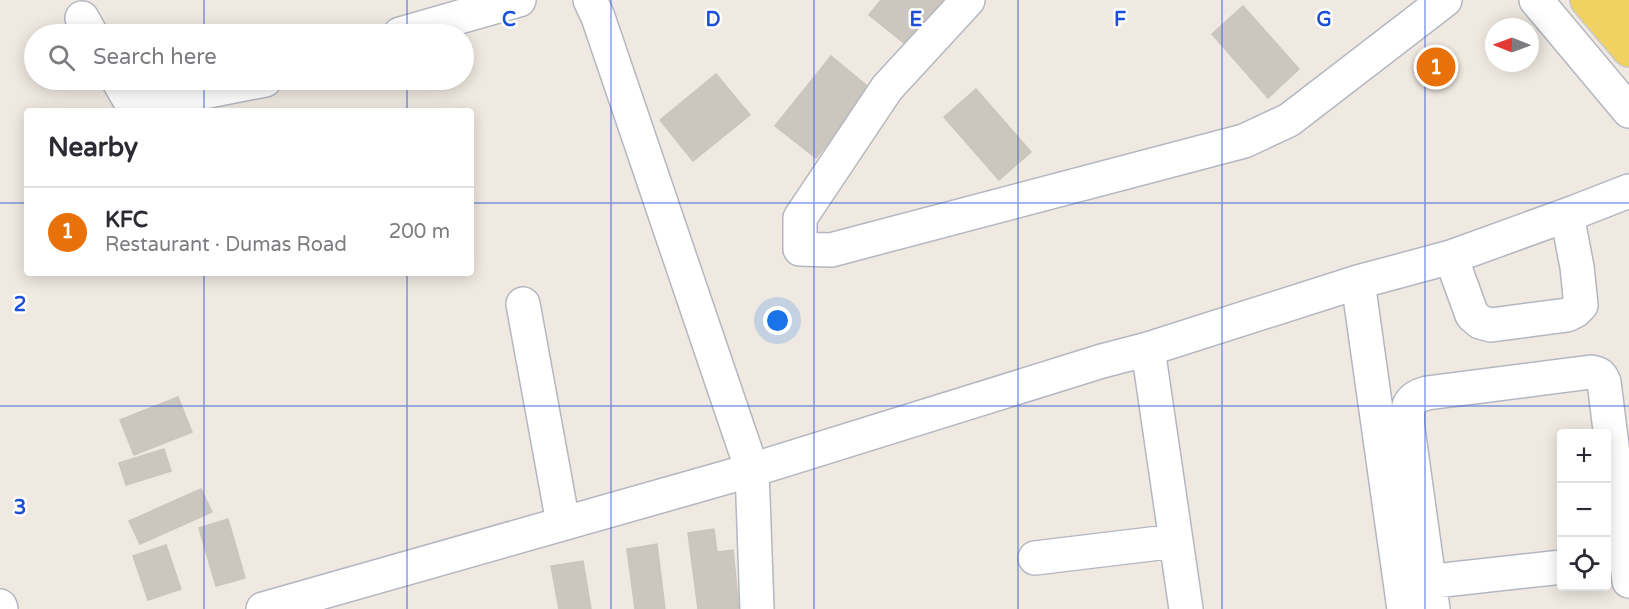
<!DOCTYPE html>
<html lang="en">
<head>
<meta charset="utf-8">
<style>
	body { margin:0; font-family:"Varela Round",sans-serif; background:#f2f2f3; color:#2b2b33 }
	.controls { position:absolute; right:18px; bottom:18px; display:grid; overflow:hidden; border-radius:6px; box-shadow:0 3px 15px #0003 }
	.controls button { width:54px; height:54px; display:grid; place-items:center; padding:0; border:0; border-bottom:2px solid #e1e1e2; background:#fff; color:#2b2b33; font:30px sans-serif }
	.compass { position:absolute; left:1485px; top:18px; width:54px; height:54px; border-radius:50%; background:#fff; box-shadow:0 3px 15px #0003; rotate:271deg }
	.you { position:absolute; left:778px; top:321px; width:21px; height:21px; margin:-15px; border:4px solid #fff; border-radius:50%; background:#1a73e8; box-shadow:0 0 0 9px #1a73e833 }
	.badge { display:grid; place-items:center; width:39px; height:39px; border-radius:50%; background:#2563eb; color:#fff; font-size:20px; font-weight:700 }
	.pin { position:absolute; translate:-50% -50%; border:3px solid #fff; box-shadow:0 2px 6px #0006 }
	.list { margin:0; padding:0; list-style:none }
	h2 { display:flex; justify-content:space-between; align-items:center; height:78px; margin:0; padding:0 24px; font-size:26px }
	h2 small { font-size:20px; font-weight:400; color:#7c7c81 }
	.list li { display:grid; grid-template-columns:39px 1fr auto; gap:18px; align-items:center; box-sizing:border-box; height:90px; padding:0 24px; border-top:2px solid #e1e1e2 }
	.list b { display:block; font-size:22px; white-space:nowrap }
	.list p { margin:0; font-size:20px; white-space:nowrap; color:#7c7c81 }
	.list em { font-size:20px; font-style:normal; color:#7c7c81 }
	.icon { flex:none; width:33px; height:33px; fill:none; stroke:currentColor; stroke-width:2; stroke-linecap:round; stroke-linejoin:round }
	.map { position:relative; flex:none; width:1629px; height:609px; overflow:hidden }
	.search { position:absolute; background:#fff; box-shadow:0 3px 15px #0003; left:24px; top:24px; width:450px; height:66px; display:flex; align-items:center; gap:15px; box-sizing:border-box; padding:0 21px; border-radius:33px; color:#7c7c81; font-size:22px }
	.panel { position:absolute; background:#fff; box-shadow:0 3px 15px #0003; left:24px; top:108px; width:450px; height:168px; border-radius:6px }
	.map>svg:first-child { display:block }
	.building { fill:#cbc7bf; stroke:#cbc5ba; stroke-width:1.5 }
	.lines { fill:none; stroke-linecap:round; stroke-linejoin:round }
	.minor-casing { stroke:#b4b7c1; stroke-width:36 }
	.major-casing { stroke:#c9c9c9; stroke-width:36 }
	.minor { stroke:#fff; stroke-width:33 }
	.major { stroke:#f2d163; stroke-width:33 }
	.grid { fill:none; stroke:#1d4ed8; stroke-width:1.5; stroke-opacity:0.55 }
	.grid-label { font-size:20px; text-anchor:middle; font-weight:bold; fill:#1d4ed8; stroke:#fff; stroke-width:5; stroke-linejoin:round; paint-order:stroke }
</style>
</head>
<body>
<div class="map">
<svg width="1629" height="609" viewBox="0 0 1629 609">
	<rect width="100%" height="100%" fill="#efe9e1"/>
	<path class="building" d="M881 0H948L909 47 869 15Z
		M1243 6 1299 69 1268 98 1212 34Z
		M831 56 871 89 816 158 775 126Z
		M716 74 750 115 693 161 660 120Z
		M976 89 1031 152 999 180 944 117Z
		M178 397 192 432 134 455 120 420Z
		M164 449 171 471 126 485 119 463Z
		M201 489 212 512 140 544 129 521Z
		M228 519 245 578 216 586 199 528Z
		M714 529 717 552 733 550 739 609H698L688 533Z
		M657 544 665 609H635L627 549Z
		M166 545 181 589 148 600 133 556Z
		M583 561 591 609H559L551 566Z"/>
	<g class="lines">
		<defs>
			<path id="minor" d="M590 0 598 17 752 470 757 609
				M968 0 887 88 800 218V249L831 250 1244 141 1289 120 1445 0
				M1536 0 1629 111
				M82 18 91 34
				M400 34 519 0
				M118 80 133 106 265 80
				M1451 257 1472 315 1480 322 1491 325 1567 315 1575 311 1581 305 1577 267 1567 215
				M1358 282 1404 609
				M523 304 563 523
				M1148 349 1186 609
				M1035 558 1176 541
				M1408 584 1562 567
				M0 606 1 609
				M263 609 752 470 1102 361 1148 349 1358 282 1451 257 1575 212 1629 191
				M1433 609 1408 429C1407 410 1405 399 1427 393L1591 372C1599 373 1601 375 1604 382L1629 581"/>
			<path id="major" d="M1587 0 1629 50
				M1622 0 1629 8"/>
		</defs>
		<use href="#minor" class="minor-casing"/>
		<use href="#major" class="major-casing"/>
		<use href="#minor" class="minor"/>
		<use href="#major" class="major"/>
	</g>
	<path class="grid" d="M204 0V34M407 0V34M611 0V609M814 0V609M1018 0V609M1222 0V609M1425 0V609M204 80V111M407 80V111M0 203H27M471 203H1629M204 273V609M407 273V609M0 406H1629"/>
	<g class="grid-label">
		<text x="509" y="26">C</text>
		<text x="713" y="26">D</text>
		<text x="916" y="26">E</text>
		<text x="1120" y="26">F</text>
		<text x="1324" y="26">G</text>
		<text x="20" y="311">2</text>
		<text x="20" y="514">3</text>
	</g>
</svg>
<div class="controls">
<button>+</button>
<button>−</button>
<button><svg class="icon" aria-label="locate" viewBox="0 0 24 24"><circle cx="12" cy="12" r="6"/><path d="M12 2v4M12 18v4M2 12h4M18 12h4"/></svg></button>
</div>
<svg class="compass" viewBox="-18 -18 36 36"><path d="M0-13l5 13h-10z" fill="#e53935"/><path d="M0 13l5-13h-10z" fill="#7c7c81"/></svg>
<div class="you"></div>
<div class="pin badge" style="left:1436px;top:67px;background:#e8710a">1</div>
<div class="search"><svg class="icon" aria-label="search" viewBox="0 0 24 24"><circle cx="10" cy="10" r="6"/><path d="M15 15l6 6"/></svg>Search here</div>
<section class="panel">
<h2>Nearby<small></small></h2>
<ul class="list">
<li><span class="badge" style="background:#e8710a">1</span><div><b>KFC</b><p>Restaurant · Dumas Road</p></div><em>200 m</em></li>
</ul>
</section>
</div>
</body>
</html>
